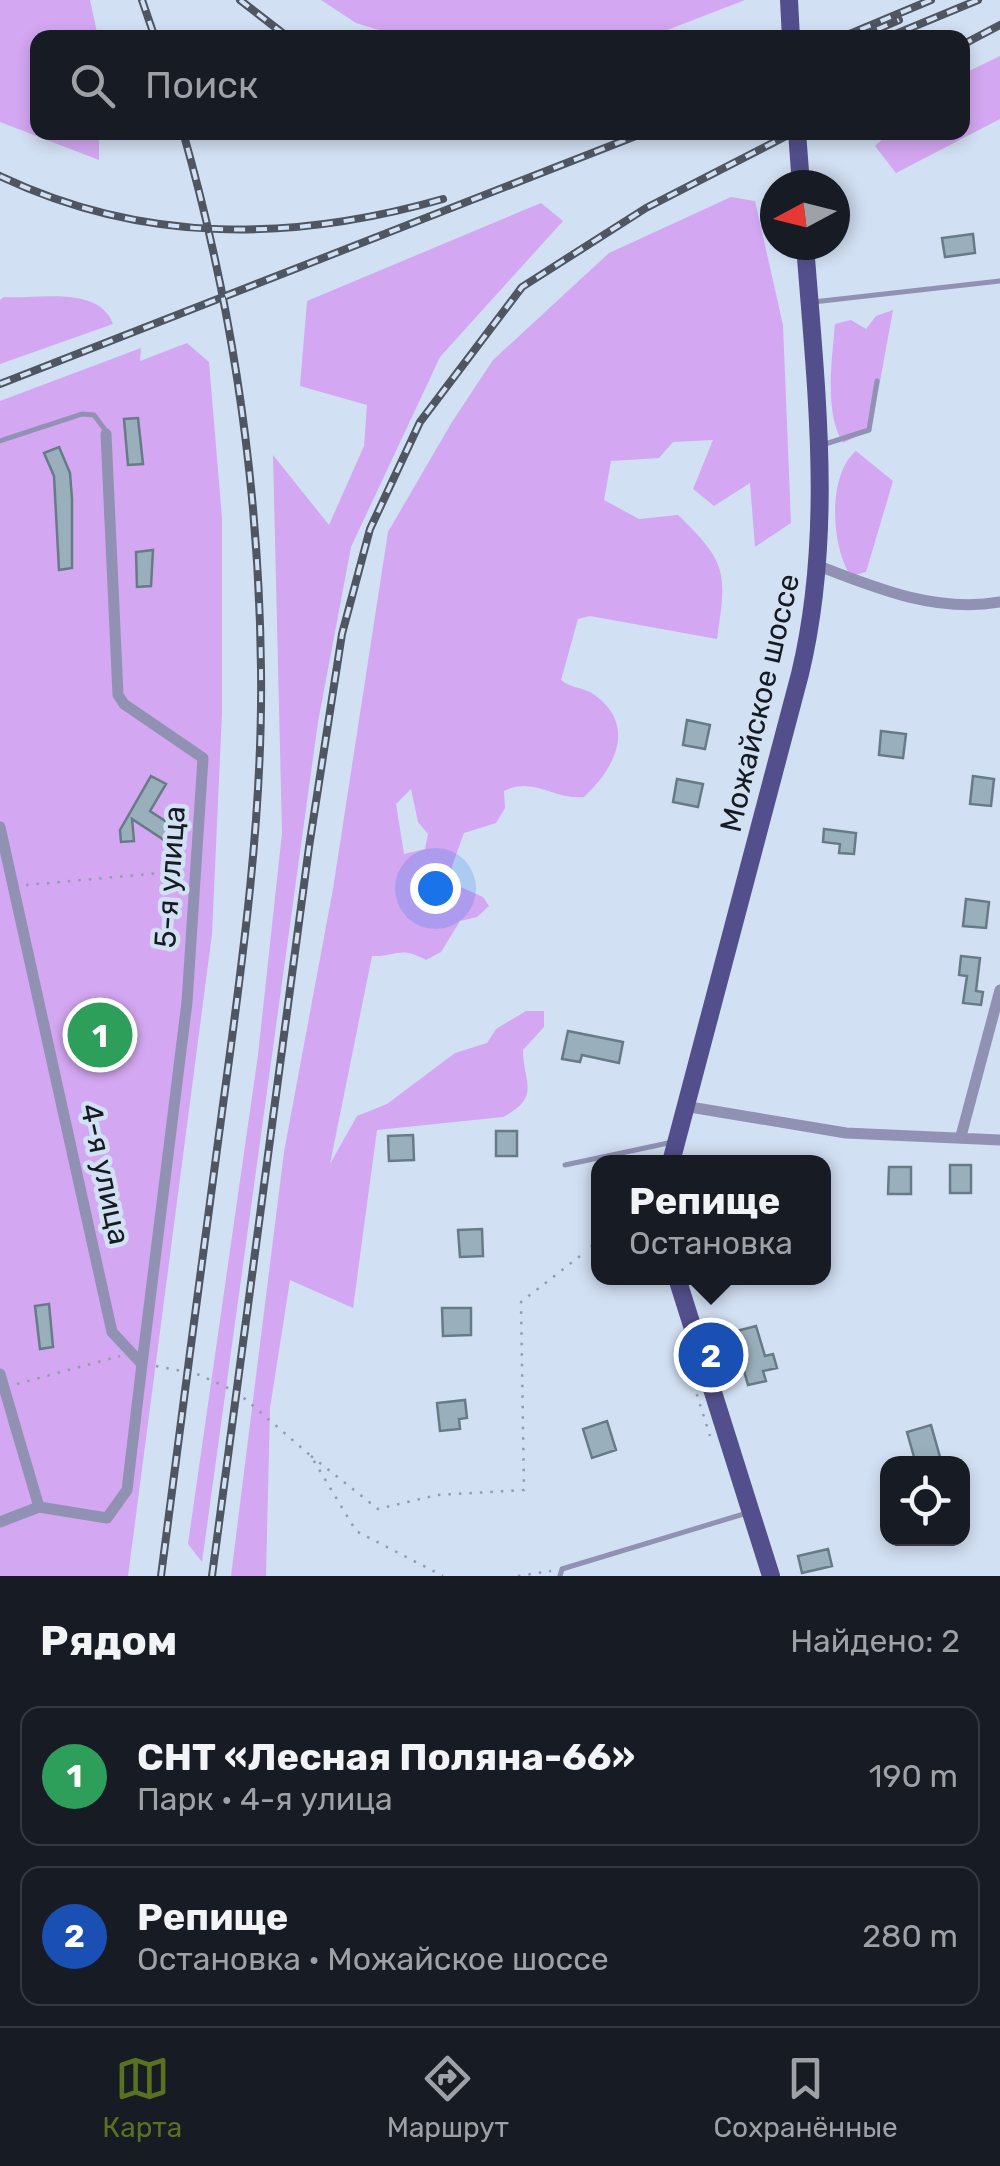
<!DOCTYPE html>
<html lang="ru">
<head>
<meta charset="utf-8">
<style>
	body { margin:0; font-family:Rubik,sans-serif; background:#20242c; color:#f1f3f6 }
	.controls { position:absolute; right:30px; bottom:30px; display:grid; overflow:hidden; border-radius:20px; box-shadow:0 5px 15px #0003 }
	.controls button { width:90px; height:90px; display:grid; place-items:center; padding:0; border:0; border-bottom:2px solid #363941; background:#171b24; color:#f1f3f6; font:50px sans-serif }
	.compass { position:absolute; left:760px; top:170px; width:90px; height:90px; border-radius:50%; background:#171b24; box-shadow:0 5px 15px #0003; rotate:263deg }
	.you { position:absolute; left:435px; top:888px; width:35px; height:35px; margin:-25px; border:8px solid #fff; border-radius:50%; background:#1a73e8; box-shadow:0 0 0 15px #1a73e833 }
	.badge { display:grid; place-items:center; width:65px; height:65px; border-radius:50%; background:#5a7122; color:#fff; font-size:32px; font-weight:700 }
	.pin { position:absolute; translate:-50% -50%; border:5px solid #fff; box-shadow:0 2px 10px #0006 }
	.popup { position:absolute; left:591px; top:1155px; width:240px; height:130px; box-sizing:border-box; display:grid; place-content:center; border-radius:20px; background:#171b24; filter:drop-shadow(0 2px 8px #0005); font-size:32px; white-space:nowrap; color:#9ea1a6 }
	.popup b { font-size:38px; color:#f1f3f6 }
	.popup::after { content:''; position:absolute; left:50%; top:100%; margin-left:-20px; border:20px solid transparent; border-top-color:#171b24 }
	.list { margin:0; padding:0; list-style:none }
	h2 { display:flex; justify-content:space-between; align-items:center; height:130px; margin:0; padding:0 40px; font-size:42px }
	h2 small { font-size:32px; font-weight:400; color:#9ea1a6 }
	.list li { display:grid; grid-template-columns:65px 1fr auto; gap:30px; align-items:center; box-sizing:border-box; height:140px; margin:0 20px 20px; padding:0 20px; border:2px solid #363941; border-radius:20px }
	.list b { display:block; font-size:38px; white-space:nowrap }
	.list p { margin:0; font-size:32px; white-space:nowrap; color:#9ea1a6 }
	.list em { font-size:32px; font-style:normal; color:#9ea1a6 }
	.icon { flex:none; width:55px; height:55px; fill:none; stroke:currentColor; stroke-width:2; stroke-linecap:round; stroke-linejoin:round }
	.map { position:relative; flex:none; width:1000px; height:1576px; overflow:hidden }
	.search { position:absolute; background:#171b24; box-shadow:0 5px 15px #0003; left:30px; right:30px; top:30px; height:110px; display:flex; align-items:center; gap:25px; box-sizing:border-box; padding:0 35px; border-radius:20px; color:#9ea1a6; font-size:38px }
	.sheet { height:450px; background:#171b24 }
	nav { display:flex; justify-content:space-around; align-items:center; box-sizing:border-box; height:140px; border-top:2px solid #363941; background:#171b24; font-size:28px; color:#9ea1a6 }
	nav a { display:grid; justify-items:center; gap:5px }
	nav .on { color:#5a7122 }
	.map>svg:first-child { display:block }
	.green { fill:#d3a7f1; fill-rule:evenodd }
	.building { fill:#99b0bc; stroke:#667b86; stroke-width:2.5 }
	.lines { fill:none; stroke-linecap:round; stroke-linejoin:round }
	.path { stroke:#929cab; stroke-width:2.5; stroke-dasharray:2.5 8; stroke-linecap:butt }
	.lane { stroke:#9191b4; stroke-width:5 }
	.street { stroke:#9191b4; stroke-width:11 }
	.primary { stroke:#534f8c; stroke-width:18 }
	.rail-casing { stroke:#4f5661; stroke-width:8 }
	.rail { stroke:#d2e0f3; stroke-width:4; stroke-dasharray:11; stroke-linecap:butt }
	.labels { text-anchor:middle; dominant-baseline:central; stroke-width:9; stroke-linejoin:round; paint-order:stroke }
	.street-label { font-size:30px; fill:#161a21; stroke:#d2e0f3 }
</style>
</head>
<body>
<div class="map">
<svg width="1000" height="1576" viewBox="0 0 1000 1576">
	<rect width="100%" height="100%" fill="#d2e0f3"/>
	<path class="green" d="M0 0H90L98 37 38 38V132L99 133V160L0 122Z
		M321 0H745L649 37 405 38 356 23Z
		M1000 56V119L896 173 875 146 889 133 962 132 963 74Z
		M731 197 755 201 783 325 791 523 755 547 750 483 714 506 693 489 713 440 673 442 659 458 611 461 604 500 639 519 678 515C727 562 727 572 717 639L590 616 578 619 561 680C572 689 585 687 596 696 637 727 614 769 584 797 553 800 533 776 504 791L505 808 496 823 464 833 452 866 454 884 483 897 489 906 477 917 460 921 441 952 426 960C399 945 396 957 372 956L330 1164 357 1116 387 1104 455 1053 487 1043 496 1029 526 1011H544V1027L523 1050C523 1082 542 1097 503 1117L377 1130 353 1308 290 1280 270 1408 266 1576H231L284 1152 333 889 388 532 452 422 493 360 609 253ZM411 789 418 822 428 834 425 849 404 854 396 804Z
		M541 203 563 221 440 357 351 547 318 722 202 1562 188 1544 258 1055 282 833 273 455 329 525 364 446 367 405 300 386 307 301Z
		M4 297C39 299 99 285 113 324L0 364V300Z
		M893 310 873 420 863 433 843 443C824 412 832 360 835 324L851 320 866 329 876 316Z
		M187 343 209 362 222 518V713L212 934 128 1576H0V401L141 348 140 361Z
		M856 451 893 481 866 572 851 576C831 547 827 475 856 451Z"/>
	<path class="building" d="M973 234 975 253 945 257 942 238Z
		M138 418 143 464 128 465 124 419Z
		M59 447 70 473 72 499V568L59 570 54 476 44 453Z
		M153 550 151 586 137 587 136 552Z
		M687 720 710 725 705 749 683 745Z
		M881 731 906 734 903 758 879 755Z
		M151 776 166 784 150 811 173 826 164 840 132 819 134 841 121 842 120 830Z
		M973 776 994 779 991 806 970 804Z
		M677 779 703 784 698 807 673 802Z
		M824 829 856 833 854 854 839 853 840 844 823 842Z
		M966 899 989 902 986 928 963 926Z
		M961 956 980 958 976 991 983 992 981 1005 963 1003 967 976 959 975Z
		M568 1031 623 1042 619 1063 582 1055 580 1062 562 1059Z
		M496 1131H517V1156H496Z
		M413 1135 414 1160 389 1161 388 1136Z
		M950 1165H971V1193H950Z
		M889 1167H911V1194H888Z
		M482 1229 483 1256 460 1257 458 1230Z
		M49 1304 53 1347 40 1349 35 1306Z
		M442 1308H471V1335L443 1336Z
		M756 1326 765 1356 773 1354 777 1368 763 1371 766 1381 748 1385 733 1332Z
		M465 1400 467 1418 459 1419 460 1429 440 1431 437 1403Z
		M607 1421 616 1450 592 1458 583 1429Z
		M931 1425 940 1457 916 1464 907 1432Z
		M828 1549 832 1566 802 1573 798 1556Z"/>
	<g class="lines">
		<path class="path" d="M26 885 183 871
			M684 1354 710 1436
			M156 1366 197 1374 237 1392 311 1456 356 1531 443 1576
			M17 1384 120 1356
			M311 1456 378 1509 437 1495 524 1490 521 1302 584 1253
			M518 1576 551 1571"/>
		<path class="lane" d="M813 302 1000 281
			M0 441 82 414 94 415 106 431
			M822 445 869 430 877 381
			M565 1165 673 1142
			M593 1246 598 1242
			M560 1576 562 1569 747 1513"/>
		<path class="street" d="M106 434 118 695 124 704 203 758 187 1002 142 1364
			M819 566C878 589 937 613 1000 602
			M0 827 112 1332 142 1364 127 1490 107 1518 39 1507 0 1522
			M684 1106 846 1133 1000 1140
			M961 1136 1000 990
			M0 1374 39 1507"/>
		<path class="primary" d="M789 0 791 38
			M797 132 801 185
			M671 1162 800 674C834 533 816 389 805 245
			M677 1278 771 1576"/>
		<defs>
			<path id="rail" d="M142 0 155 38
				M240 0 289 38
				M840 38 931 0
				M857 38 899 20
				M886 38 978 0
				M962 45 1000 25
				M0 176C144 244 292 242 443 199
				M0 384 646 132
				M161 1576C181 1421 201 1267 222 1112 242 965 263 817 261 669 259 487 233 307 183 132
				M212 1576 309 847 342 634 370 529 420 422 522 287 646 208 794 132"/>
		</defs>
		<use href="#rail" class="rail-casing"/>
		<use href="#rail" class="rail"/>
	</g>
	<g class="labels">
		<g class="street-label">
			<text transform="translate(760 703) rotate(-77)">Можайское шоссе</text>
			<text transform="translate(170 877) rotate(-86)">5-я улица</text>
			<text transform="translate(105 1174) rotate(78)">4-я улица</text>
		</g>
	</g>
</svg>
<div class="controls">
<button><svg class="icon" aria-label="locate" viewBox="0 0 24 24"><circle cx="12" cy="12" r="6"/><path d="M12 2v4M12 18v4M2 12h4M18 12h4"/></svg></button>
</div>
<svg class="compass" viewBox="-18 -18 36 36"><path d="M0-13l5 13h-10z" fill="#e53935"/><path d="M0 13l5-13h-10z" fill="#9ea1a6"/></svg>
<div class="you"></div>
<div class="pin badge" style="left:100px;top:1035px;background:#2e9e5b">1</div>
<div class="pin badge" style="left:711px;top:1355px;background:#1a4fb4">2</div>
<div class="popup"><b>Репище</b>Остановка</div>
<div class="search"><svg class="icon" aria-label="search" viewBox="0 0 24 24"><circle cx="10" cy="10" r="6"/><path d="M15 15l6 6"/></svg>Поиск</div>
</div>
<section class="sheet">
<h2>Рядом<small>Найдено: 2</small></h2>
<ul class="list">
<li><span class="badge" style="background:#2e9e5b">1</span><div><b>СНТ «Лесная Поляна-66»</b><p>Парк · 4-я улица</p></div><em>190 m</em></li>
<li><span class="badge" style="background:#1a4fb4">2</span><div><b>Репище</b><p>Остановка · Можайское шоссе</p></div><em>280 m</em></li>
</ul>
</section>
<nav>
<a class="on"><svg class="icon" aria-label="map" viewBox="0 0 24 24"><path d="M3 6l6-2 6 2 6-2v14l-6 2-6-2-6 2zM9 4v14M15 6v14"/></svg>Карта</a>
<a><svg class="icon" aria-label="directions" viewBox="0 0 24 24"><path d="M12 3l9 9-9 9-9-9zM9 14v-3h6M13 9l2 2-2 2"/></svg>Маршрут</a>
<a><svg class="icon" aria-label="saved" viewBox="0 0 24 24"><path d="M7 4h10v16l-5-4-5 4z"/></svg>Сохранённые</a>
</nav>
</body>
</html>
